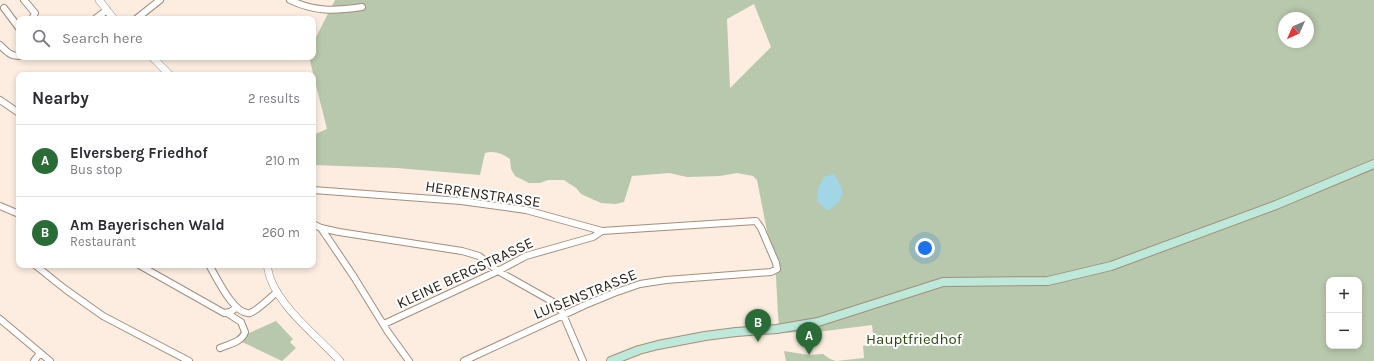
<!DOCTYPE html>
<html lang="en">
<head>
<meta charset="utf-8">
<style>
	body { margin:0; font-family:Karla,sans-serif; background:#f7f7f7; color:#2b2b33 }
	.controls { position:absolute; right:12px; bottom:12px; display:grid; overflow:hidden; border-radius:8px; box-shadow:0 2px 6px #0003 }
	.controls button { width:36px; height:36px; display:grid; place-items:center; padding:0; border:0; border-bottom:1px solid #e1e1e2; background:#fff; color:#2b2b33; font:20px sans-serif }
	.compass { position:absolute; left:1278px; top:12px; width:36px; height:36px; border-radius:50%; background:#fff; box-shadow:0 2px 6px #0003; rotate:225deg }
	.you { position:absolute; left:925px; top:248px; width:14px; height:14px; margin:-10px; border:3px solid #fff; border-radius:50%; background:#1a73e8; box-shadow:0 0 0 6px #1a73e833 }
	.badge { display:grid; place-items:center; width:26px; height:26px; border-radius:50%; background:#296c36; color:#fff; font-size:13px; font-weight:700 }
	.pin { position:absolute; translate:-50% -33px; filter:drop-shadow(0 1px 2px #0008) }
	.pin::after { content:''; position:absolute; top:21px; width:14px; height:12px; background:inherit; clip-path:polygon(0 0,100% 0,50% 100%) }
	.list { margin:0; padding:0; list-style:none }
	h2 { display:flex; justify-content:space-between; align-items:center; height:52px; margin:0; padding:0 16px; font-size:17px }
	h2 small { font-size:13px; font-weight:400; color:#7c7c81 }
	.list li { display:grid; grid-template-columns:26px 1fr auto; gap:12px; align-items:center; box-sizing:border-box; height:72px; padding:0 16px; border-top:1px solid #e1e1e2 }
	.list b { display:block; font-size:15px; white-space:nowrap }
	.list p { margin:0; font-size:13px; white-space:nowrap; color:#7c7c81 }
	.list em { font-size:13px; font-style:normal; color:#7c7c81 }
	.icon { flex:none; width:22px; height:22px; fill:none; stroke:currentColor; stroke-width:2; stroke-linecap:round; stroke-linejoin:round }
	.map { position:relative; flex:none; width:1374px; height:361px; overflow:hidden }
	.search { position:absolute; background:#fff; box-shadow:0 2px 6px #0003; left:16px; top:16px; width:300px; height:44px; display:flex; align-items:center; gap:10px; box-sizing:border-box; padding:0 14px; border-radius:8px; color:#7c7c81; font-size:15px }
	.panel { position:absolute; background:#fff; box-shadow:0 2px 6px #0003; left:16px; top:72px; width:300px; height:196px; border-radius:8px }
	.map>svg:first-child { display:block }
	.green { fill:#b8c8ac; fill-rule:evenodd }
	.water { fill:#a0d6e6 }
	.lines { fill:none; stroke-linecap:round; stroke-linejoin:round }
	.minor-casing { stroke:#a48d7a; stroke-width:8 }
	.tertiary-casing { stroke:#a48d7a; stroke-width:8 }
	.secondary-casing { stroke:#a48d7a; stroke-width:10 }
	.minor { stroke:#fff; stroke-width:6 }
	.tertiary { stroke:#fff; stroke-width:7 }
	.secondary { stroke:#bde9da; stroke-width:8 }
	.labels { text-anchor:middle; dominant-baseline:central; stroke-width:4; stroke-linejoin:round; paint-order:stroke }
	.street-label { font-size:15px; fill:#261e16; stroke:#fdfdfd }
	.park-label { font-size:15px; fill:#2a470d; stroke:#fdfdfd }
</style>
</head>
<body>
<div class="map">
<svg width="1374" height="361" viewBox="0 0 1374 361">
	<rect width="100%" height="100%" fill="#fcede0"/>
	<path class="green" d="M335 0H1374V159L1271 204 1374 168V361H786L784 351 809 355 823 354 830 359 836 361 864 358 863 346 874 344 872 325 825 331 780 333 778 315 776 277 757 180 753 176 737 173 720 176 687 177 669 173 632 176 624 202 616 204 601 203 581 194 576 188 564 180H548L540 183H529L515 176 511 169 510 159C503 154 494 150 485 153L480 175 397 168 313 165V135L327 129 309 57H313V43ZM754 4 771 47 730 88 727 19ZM1284 18H1308V42H1284ZM1329 280H1359V346H1329Z
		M276 321 293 339 290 342 296 348 282 361 240 341 247 334Z"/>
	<path class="water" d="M834 174 840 184 843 193 838 203 828 211 817 201 818 189 824 177Z"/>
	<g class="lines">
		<defs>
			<path id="minor" d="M24 0 35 13 32 19
				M290 0C315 12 334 11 362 7
				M4 8 19 28
				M95 19 107 10
				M136 19 160 0
				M0 45C6 51 10 56 19 56
				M0 100 19 113
				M313 190 461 201 526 210 602 231 756 221 761 228 776 263 777 269 771 272 666 280 640 284 614 293 585 305 464 361
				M0 206 19 214
				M313 224 321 228 339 232 462 251 479 256 498 271 555 303 562 312 583 361
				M321 228 354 277 388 332 409 361
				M35 265 65 289 103 316 189 361
				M139 265 224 313 230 312 236 308
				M209 265C216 276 234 316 250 313 257 311 271 297 277 292
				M0 319 50 361
				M384 324 498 271 526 256 593 237 602 231
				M220 348C229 344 242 342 245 332L241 322 227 313
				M34 361 40 353"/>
			<path id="tertiary" d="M99 0 114 19
				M152 57 170 75
				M267 265C268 270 269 275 271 280 282 309 319 338 340 361"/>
			<path id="secondary" d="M611 361 639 350 658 345 705 336 736 332 777 329 818 322 943 282 1048 281 1111 266 1276 205 1374 164"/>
		</defs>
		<use href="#minor" class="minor-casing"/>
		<use href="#tertiary" class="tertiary-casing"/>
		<use href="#secondary" class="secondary-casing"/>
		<use href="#minor" class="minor"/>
		<use href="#tertiary" class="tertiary"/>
		<use href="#secondary" class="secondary"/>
	</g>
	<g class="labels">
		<g class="street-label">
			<text transform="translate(483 194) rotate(8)">HERRENSTRASSE</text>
			<text transform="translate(465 273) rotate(-25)">KLEINE BERGSTRASSE</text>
			<text transform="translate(585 294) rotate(-22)">LUISENSTRASSE</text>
		</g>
		<g class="park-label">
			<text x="914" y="339">Hauptfriedhof</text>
		</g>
	</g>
</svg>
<div class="controls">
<button>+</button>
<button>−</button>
</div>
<svg class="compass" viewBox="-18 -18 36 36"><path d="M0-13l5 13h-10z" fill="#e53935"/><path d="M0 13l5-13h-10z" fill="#7c7c81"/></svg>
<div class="you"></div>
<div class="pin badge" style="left:809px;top:355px">A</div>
<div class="pin badge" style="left:758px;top:342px">B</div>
<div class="search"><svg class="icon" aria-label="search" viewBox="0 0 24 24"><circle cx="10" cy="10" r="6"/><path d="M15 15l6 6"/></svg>Search here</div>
<section class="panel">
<h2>Nearby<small>2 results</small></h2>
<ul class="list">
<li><span class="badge">A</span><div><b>Elversberg Friedhof</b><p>Bus stop</p></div><em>210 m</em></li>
<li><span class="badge">B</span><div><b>Am Bayerischen Wald</b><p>Restaurant</p></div><em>260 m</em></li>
</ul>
</section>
</div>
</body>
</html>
